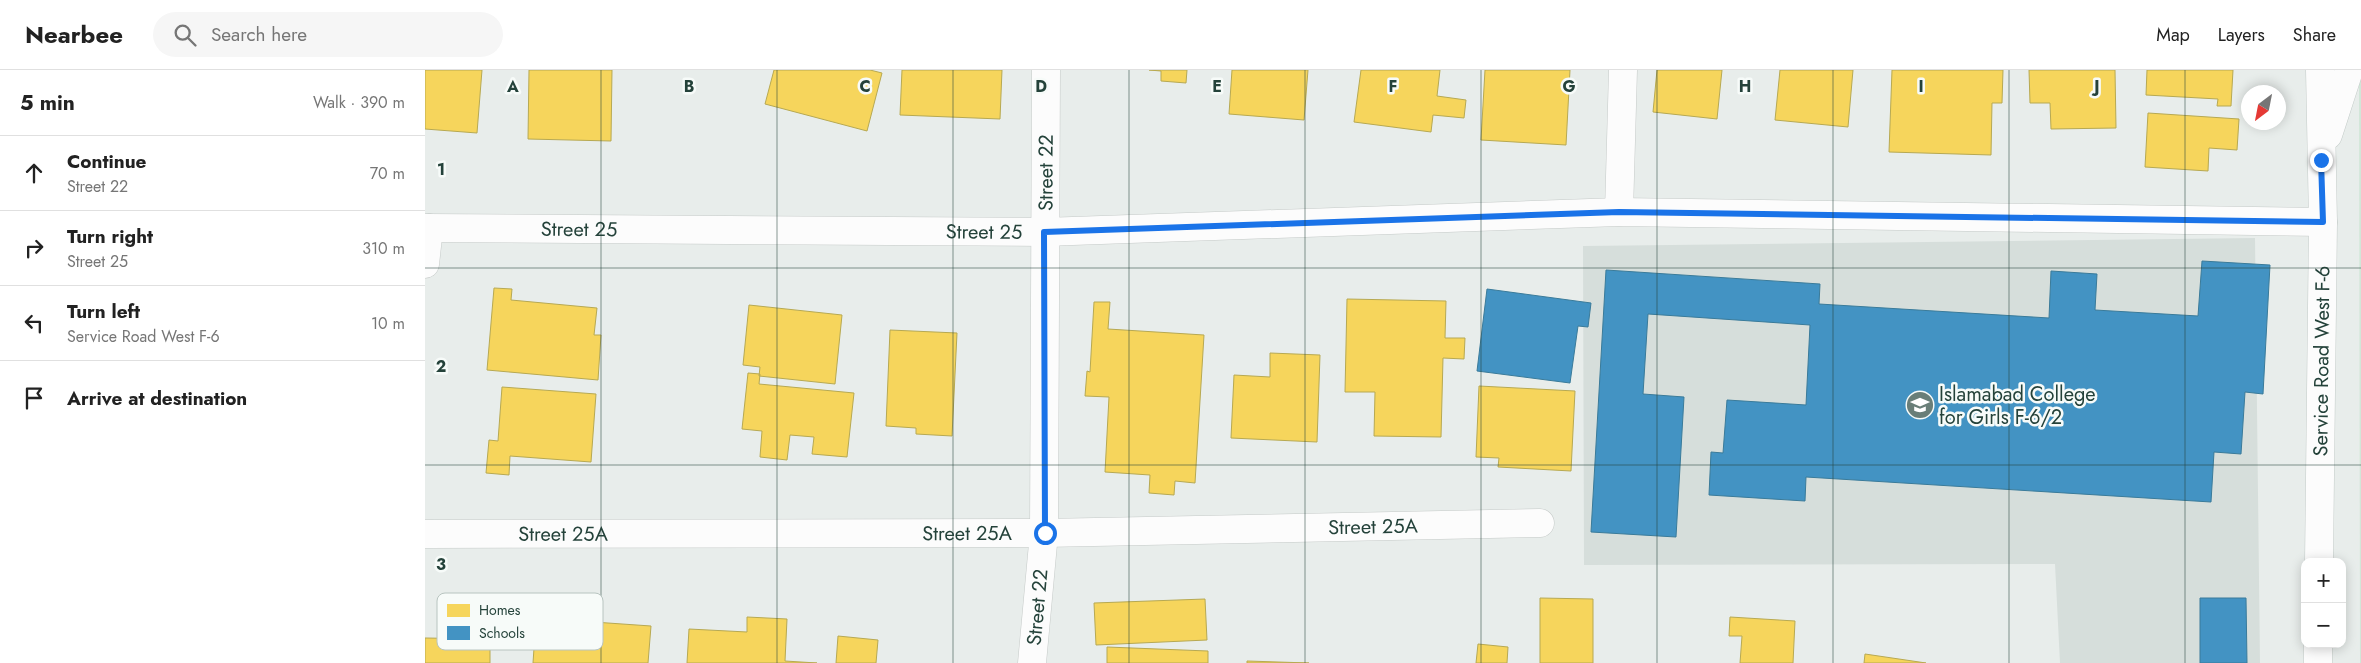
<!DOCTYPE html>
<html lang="en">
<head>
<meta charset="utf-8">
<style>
	body { margin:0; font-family:Jost,sans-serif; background:#f6f6f6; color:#222 }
	.controls { position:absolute; right:15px; bottom:15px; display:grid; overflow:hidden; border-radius:10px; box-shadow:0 2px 12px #0003 }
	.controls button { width:45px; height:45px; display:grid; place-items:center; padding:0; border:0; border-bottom:1px solid #e0e0e0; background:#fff; color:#222; font:25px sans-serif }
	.compass { position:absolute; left:1816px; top:15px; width:45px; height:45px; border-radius:50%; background:#fff; box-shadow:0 2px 12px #0003; rotate:212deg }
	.stop { position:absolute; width:15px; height:15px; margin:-11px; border:4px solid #1a73e8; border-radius:50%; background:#fff }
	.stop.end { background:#1a73e8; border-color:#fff; box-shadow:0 1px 5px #0008 }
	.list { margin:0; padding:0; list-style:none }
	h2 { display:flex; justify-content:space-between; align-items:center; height:65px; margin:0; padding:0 20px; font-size:21px }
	h2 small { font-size:16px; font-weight:400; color:#767676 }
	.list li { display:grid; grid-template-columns:32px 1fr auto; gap:15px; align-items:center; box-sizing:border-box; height:75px; padding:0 20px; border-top:1px solid #e0e0e0 }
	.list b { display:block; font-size:19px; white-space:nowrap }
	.list p { margin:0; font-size:16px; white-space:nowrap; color:#767676 }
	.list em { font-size:16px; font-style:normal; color:#767676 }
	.icon { flex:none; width:28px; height:28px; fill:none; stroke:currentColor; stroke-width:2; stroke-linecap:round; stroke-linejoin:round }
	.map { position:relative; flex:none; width:1936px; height:593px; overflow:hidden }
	header { display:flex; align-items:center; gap:30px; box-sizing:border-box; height:70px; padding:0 25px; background:#fff; border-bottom:1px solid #e0e0e0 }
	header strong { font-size:24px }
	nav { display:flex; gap:28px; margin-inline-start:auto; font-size:18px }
	.search { width:350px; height:45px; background:#f6f6f6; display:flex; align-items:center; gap:12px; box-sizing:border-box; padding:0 18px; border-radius:28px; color:#767676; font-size:19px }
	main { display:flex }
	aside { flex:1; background:#fff }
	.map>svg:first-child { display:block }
	.built { fill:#d6dedb }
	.green { fill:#d1e6d8 }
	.homes { fill:#f6d55c; stroke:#b7a952 }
	.schools { fill:#4393c3; stroke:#3a7b9a }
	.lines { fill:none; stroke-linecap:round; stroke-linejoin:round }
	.street-casing { stroke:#c5cac8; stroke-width:29 }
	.secondary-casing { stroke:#c3cbc8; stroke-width:29 }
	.street { stroke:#fcfcfc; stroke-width:28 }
	.secondary { stroke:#fcfcfc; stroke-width:28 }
	.route { stroke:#1a73e8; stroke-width:6 }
	.grid { fill:none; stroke:#24423a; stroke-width:1; stroke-opacity:0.55 }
	.labels { text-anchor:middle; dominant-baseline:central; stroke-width:5; stroke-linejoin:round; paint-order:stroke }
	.street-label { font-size:20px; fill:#24423a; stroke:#f7fbf9 }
	.poi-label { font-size:20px; fill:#24423a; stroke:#f7fbf9; text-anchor:start }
	.key { fill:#f7fbf9; stroke:#b8c4c0; stroke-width:1 }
	.key-label { font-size:14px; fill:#24423a }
	.grid-label { font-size:16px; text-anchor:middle; font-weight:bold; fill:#24423a; stroke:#f7fbf9; stroke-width:5; stroke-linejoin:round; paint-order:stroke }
</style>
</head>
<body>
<header>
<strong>Nearbee</strong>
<div class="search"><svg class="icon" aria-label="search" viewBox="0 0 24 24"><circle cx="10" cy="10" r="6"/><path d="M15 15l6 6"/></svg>Search here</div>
<nav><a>Map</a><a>Layers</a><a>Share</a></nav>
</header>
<main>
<aside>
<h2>5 min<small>Walk · 390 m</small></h2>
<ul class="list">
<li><svg class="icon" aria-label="ahead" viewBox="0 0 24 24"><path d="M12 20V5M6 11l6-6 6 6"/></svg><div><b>Continue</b><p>Street 22</p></div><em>70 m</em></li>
<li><svg class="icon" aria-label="right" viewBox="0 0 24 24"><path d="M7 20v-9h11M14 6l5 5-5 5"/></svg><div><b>Turn right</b><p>Street 25</p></div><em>310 m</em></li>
<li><svg class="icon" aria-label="left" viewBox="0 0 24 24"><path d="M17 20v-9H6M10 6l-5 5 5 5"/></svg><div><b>Turn left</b><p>Service Road West F-6</p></div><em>10 m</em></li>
<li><svg class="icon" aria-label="arrive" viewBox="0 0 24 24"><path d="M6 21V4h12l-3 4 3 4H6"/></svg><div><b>Arrive at destination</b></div></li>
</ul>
</aside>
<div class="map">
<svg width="1936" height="593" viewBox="0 0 1936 593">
	<rect width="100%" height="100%" fill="#e8edeb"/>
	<path class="built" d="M1830 168 1835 593H1635L1630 494 1159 495 1158 176Z"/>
	<path class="green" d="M1934 0H1936V593H1935Z"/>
	<path class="homes" d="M0 0H57L52 63 0 59Z
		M104 0H187L186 71 103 69Z
		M349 0H445L457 3 442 61 340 34Z
		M477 0H577L575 49 475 45Z
		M724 0H762L761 13 736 11V1Z
		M807 0H883L879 50 804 44Z
		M936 0H1015L1012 26 1041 30 1039 48 1008 45 1006 62 929 52Z
		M1060 0H1145L1141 75 1056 70Z
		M1232 0H1297L1292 49 1228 42Z
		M1355 0H1428L1423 57 1350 50Z
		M1467 0H1578L1577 33H1567L1566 85 1464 82Z
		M1604 0H1690L1691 58 1626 59 1625 33H1605Z
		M1722 0H1808L1806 36H1792L1793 29 1721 25Z
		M1723 43 1814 49 1812 80 1784 78 1783 101 1720 97Z
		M69 218 87 219 86 230 172 238 169 265H176L173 310 62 300Z
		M922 229 1021 231 1020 268H1040L1039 289 1018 288 1016 367 949 366 950 322H920Z
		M669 232H685L683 259 779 265 770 413 750 411 749 425 724 423 725 405 680 402 684 327 660 326 662 301 665 302Z
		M324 235 417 245 410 314 334 306 335 297 318 295Z
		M465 260 532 263 527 366 491 364V358L461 356Z
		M845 283 895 285 892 372 806 368 809 305 845 307Z
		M323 303 335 304 334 314 429 323 422 387 387 384 389 367 365 365 362 390 335 387 337 361 317 359Z
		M1054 316 1150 321 1146 401 1073 397 1074 388 1051 387Z
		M77 317 171 324 166 392 85 386 84 405 61 403 64 370 73 371Z
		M1115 528 1168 529V593H1115Z
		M780 529 782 570 671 575 669 533Z
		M322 547 362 549 360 591 392 593H262L264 559 322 562Z
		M1305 547 1370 551 1368 593H1315L1317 566H1304Z
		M111 548 226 556 223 593H108Z
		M413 566 453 570 451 593H411Z
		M0 568 65 569V593H0Z
		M1053 574 1083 577 1082 593H1051Z
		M682 577 783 581V593H682Z
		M1440 584 1501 593H1439Z
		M822 591 884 593H822Z"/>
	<path class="schools" d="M1777 191 1845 195 1838 324 1820 322 1816 384 1789 382 1786 432 1381 407 1380 431 1284 425 1286 382 1298 383 1302 330 1381 335 1385 255 1223 244 1218 324 1259 327 1251 467 1166 462 1181 200 1395 214 1394 234 1624 248 1626 201 1672 204 1670 240 1773 246Z
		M1062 219 1166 233 1163 257 1153 256 1145 313 1052 301Z
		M1775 528H1821L1822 593H1775Z"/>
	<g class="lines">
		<defs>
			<g id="street">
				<path d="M1194 142 1198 0"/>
				<path id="s1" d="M0 158 619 162 1194 142 1898 152"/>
				<path d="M0 194 4 158"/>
				<path id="s2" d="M0 464 619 463 1115 453"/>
				<path id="s3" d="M607 593 619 463 621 0"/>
			</g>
			<g id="secondary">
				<path d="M1903 65 1924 0"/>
				<path id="s4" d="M1894 492 1898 152 1895 0"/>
				<path d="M1893 593V574"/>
			</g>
		</defs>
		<use href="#street" class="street-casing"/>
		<use href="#secondary" class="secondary-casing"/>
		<use href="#street" class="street"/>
		<use href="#secondary" class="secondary"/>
	</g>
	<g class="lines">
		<path class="route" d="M620 463 619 162 1194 142 1898 152 1896 90"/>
	</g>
	<path class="grid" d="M176 0V593M352 0V593M528 0V593M704 0V593M880 0V593M1056 0V593M1232 0V593M1408 0V593M1584 0V593M1760 0V593M0 198H1936M0 395H1936"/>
	<defs>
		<symbol id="university-disc" viewBox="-11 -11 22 22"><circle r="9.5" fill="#697e78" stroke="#f7fbf9"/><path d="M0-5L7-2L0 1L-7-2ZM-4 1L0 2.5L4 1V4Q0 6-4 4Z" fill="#fff"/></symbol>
	</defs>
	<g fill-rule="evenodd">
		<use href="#university-disc" x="1479" y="319" width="32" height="32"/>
	</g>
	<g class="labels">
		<g class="street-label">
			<text stroke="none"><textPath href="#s3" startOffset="491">Street 22</textPath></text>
			<text stroke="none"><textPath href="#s1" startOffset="154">Street 25</textPath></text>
			<text stroke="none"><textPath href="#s1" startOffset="559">Street 25</textPath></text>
			<text stroke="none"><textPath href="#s4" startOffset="201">Service Road West F-6</textPath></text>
			<text stroke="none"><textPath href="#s2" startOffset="948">Street 25A</textPath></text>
			<text stroke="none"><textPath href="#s2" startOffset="542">Street 25A</textPath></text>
			<text stroke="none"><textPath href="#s2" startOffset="138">Street 25A</textPath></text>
			<text stroke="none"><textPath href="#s3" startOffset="56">Street 22</textPath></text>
		</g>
		<g class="poi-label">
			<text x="1514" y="324">Islamabad College<tspan x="1514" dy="23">for Girls F-6/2</tspan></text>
		</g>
	</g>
	<rect x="12" y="523" width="166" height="57" rx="8" class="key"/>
	<rect x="22" y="534" width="23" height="13" fill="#f6d55c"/>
	<rect x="22" y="556" width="23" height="14" fill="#4393c3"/>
	<g class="key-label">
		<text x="54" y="545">Homes</text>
		<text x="54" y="568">Schools</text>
	</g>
	<g class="grid-label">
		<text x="88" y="22">A</text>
		<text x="264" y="22">B</text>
		<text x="440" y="22">C</text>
		<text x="616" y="22">D</text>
		<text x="792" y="22">E</text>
		<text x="968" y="22">F</text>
		<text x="1144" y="22">G</text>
		<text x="1320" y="22">H</text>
		<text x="1496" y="22">I</text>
		<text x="1672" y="22">J</text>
		<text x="16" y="105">1</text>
		<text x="16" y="302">2</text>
		<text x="16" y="500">3</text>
	</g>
</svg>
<div class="controls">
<button>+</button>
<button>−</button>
</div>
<svg class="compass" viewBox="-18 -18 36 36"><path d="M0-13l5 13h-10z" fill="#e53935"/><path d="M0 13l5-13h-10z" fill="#767676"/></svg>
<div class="stop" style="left:620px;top:463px"></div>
<div class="stop end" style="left:1896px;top:90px"></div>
</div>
</main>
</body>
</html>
